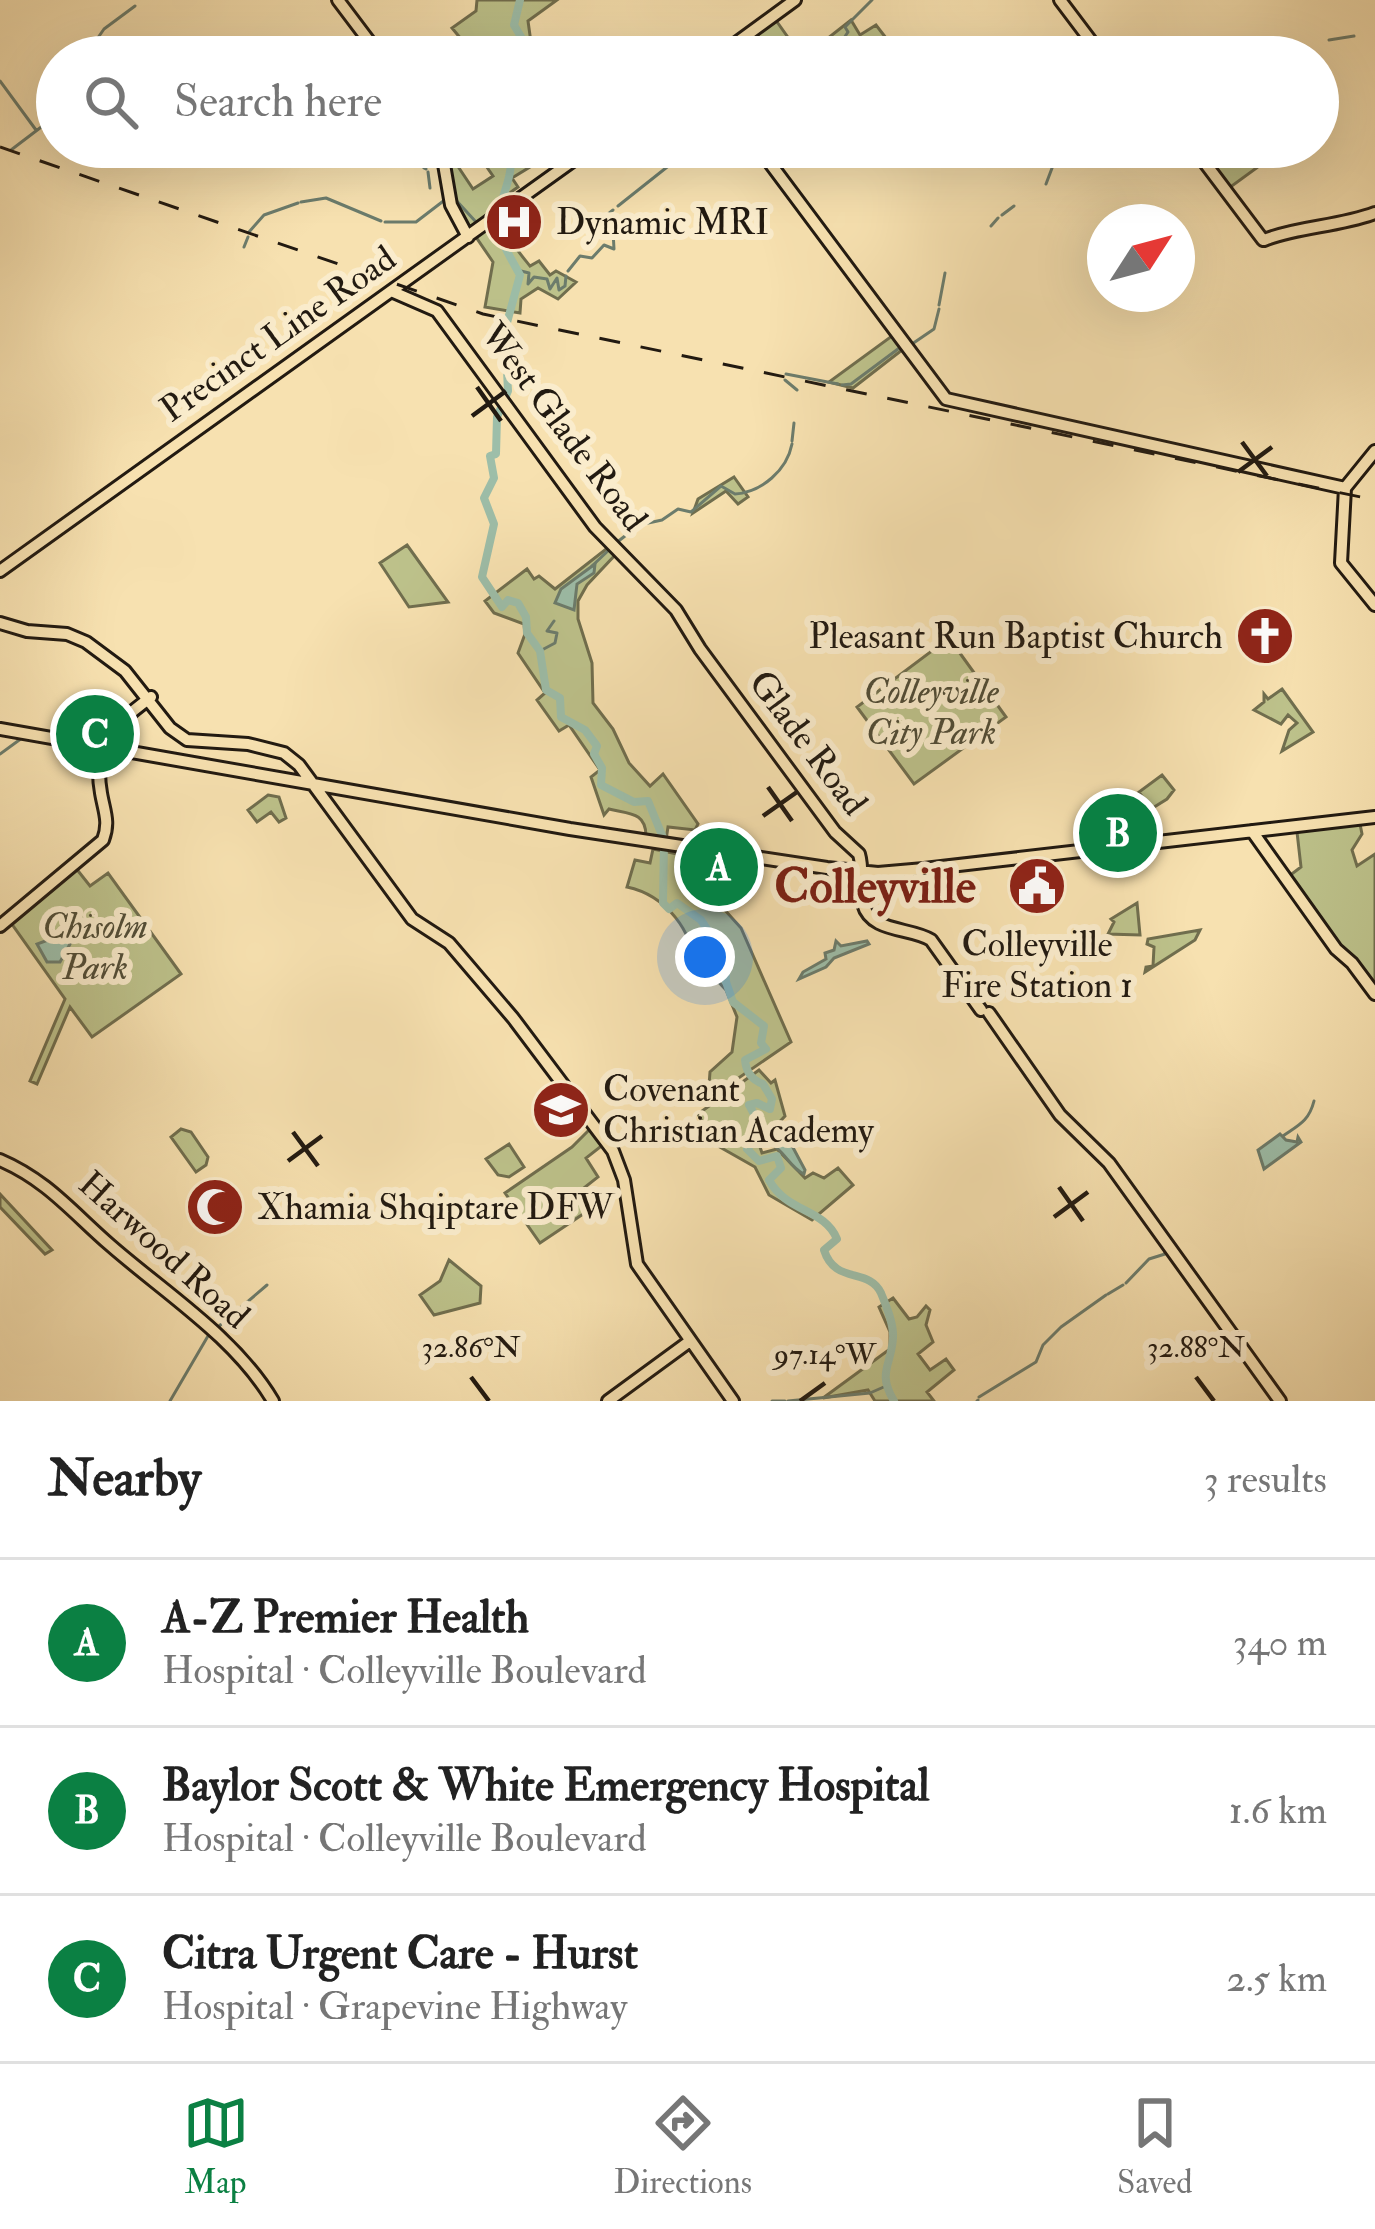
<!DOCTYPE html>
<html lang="en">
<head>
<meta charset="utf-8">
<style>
	body { margin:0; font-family:"IM FELL Double Pica",serif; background:#f6f6f6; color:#222 }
	.compass { position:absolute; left:1087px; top:204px; width:108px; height:108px; border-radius:50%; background:#fff; box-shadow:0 12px 48px #0002; rotate:54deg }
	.you { position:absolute; left:705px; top:957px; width:42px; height:42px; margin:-30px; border:9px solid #fff; border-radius:50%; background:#1a73e8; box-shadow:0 0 0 18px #1a73e833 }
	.badge { display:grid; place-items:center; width:78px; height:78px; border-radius:50%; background:#0b8043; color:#fff; font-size:39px; font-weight:700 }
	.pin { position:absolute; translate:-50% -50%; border:6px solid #fff; box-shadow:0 3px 12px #0006 }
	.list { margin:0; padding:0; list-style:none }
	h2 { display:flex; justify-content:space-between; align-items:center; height:156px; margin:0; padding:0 48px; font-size:51px }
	h2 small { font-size:39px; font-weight:400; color:#767676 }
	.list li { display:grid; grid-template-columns:78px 1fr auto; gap:36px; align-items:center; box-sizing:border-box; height:168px; padding:0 48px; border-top:3px solid #e0e0e0 }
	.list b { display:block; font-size:45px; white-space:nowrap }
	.list p { margin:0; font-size:39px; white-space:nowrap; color:#767676 }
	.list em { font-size:39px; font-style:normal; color:#767676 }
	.icon { flex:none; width:66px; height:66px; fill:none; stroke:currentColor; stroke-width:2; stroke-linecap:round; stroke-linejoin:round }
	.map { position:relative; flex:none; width:1375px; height:1401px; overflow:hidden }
	.search { position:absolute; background:#fff; box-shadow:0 12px 48px #0002; left:36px; right:36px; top:36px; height:132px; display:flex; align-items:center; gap:30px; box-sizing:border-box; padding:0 42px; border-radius:66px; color:#767676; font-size:45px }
	.sheet { height:660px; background:#fff }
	nav { display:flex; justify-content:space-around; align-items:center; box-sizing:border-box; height:168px; border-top:3px solid #e0e0e0; background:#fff; font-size:33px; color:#767676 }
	nav a { display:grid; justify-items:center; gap:6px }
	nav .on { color:#0b8043 }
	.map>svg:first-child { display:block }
	.green { fill:#bdc28b; stroke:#706e4e; stroke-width:3 }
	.water { fill:#9dbea9; stroke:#6c7c6c; stroke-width:3 }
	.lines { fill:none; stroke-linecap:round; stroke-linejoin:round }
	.stream { stroke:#6c7c6c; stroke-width:3 }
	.river { stroke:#9dbea9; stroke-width:8 }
	.major-casing { stroke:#221a11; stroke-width:16 }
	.major { stroke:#f7e1b0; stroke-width:10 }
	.rail { stroke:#221a11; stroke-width:3; stroke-dasharray:21 21; stroke-linecap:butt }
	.ticks { fill:none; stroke:#221a11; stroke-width:4.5 }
	.labels { text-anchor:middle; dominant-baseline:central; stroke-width:12; stroke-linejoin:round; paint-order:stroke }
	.poi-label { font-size:36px; fill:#221a11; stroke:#faeccc; text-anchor:start }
	.street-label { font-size:36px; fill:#221a11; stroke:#faeccc }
	.park-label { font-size:36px; font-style:italic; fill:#504c36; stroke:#faeccc }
	.district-label { font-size:48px; font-weight:bold; fill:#7a1f14; stroke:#faeccc }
	.ticks-label { font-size:30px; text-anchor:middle; fill:#221a11; stroke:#faeccc; stroke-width:12; stroke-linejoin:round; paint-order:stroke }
</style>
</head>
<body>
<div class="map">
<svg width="1375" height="1401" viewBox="0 0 1375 1401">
	<rect width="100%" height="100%" fill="#f7e1b0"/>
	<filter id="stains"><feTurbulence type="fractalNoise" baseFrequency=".00167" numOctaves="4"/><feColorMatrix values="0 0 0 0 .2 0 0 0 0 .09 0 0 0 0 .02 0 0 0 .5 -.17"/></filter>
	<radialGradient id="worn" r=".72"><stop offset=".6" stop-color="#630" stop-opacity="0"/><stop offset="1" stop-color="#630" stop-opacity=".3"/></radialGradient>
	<path class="green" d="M477 0H557L528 21 533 57H476L452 28 476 11Z
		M775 19 799 53 794 57H723Z
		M851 20 860 35 876 25 886 38 859 57H834L823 42Z
		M445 147 473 189 493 176 473 147H549L553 153 512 178 518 187 511 192 514 198 469 230 454 205Z
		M1193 147H1285L1225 191Z
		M508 214C503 235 517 250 530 266L539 261 550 275 556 271 576 282 558 299 538 288 521 299 520 313 485 307 493 262 476 237Z
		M896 333 906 347 853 388 829 382Z
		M734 477 748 497 738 504 726 491 693 513 698 499Z
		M407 545 448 602 409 607 380 563Z
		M610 546 617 553 587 585 578 601V619L592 663 593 703 613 729 629 763 650 786 663 774 698 824 695 830 668 827 666 840 646 836C646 812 629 814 609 809L604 815 591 777 600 770 569 725 559 731 537 700 545 693 518 653 525 634 524 624 494 613 485 601 527 569 534 579 539 576 555 589Z
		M949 638 1006 717 914 784 857 707Z
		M1282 689 1313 732 1282 751 1289 730 1297 723 1288 715 1281 724 1254 710 1264 702V694L1268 699Z
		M1162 775 1174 790 1167 799 1151 809 1139 792Z
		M268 795 279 797 286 818 279 822 271 812 257 822 248 810Z
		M1360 824 1362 834 1352 850 1357 866 1375 854V984L1339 946 1289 876 1301 867 1297 832Z
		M653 849 697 858 706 889 741 928 791 1042 708 1099 710 1072 732 1052 737 1017 726 990 711 974 693 971C696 932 665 895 627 887L635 860 650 863Z
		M75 867 90 886 108 873 181 974 92 1037 70 1007 37 1084 30 1081 65 999 9 920Z
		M1137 903 1140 935 1108 934 1114 922 1111 919Z
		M1200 930 1195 940 1145 972 1146 967 1153 966 1154 947 1147 944 1148 939Z
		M759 1070 771 1083 775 1080 785 1116 759 1144 762 1153 777 1149 805 1178 813 1173 824 1178 838 1168 853 1185 812 1220 769 1195 755 1167 718 1146 720 1136 715 1130 706 1129 698 1114Z
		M592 1127 604 1144 586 1158 598 1177 580 1191 592 1208 540 1243 505 1193 572 1147Z
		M181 1129 191 1132 208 1157 206 1165 196 1172 171 1137Z
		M509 1144 524 1167 509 1177 498 1175 486 1159Z
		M0 1194 52 1250 45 1254 0 1207Z
		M449 1260 481 1286 480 1303 434 1315 420 1295 440 1281Z
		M893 1298 909 1319 917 1317 926 1306 930 1310 926 1325 933 1342 918 1354 930 1370 946 1359 954 1370 927 1392 934 1401H875L868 1390 823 1398 890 1349V1332L879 1307Z"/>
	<path class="water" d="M595 564 594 573 577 584 574 610 555 603 561 589Z
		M70 932V944L60 962H47L37 944Z
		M836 941 841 946 867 941 869 944 834 958 826 967 799 979 803 972 826 959 825 953 834 950Z
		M782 1127 805 1170 804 1174C790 1168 784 1150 770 1143Z
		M1280 1134 1286 1140 1297 1142 1298 1137 1301 1142 1264 1169 1258 1150Z"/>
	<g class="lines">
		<path class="stream" d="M844 38 848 32 845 27 872 0
			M1329 40 1354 36
			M95 42 104 29 135 6
			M87 57 94 44
			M556 57 564 49
			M0 81 36 130
			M11 150 57 115
			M687 154 702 147
			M424 168 426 169
			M428 172 430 188
			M1046 184 1060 147
			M454 198 476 222
			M301 202 326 198 381 221
			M618 206 681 156
			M1002 215 1014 206
			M385 222H416L446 199
			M991 226 998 218
			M491 229 499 231
			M249 232 264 215 298 203
			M244 247 248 237
			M517 270 529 273 528 284 534 277 547 279 550 289 557 278 559 290 565 286 566 276
			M568 271 580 256 592 258 604 245 614 249 613 231 602 219 613 210
			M939 305 945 273
			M912 344 934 329 939 309
			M786 374 838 384
			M785 380 797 390
			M842 385 851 384 902 346
			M792 441 794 423
			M616 543 639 525 662 520 678 509 691 512 721 486 735 494C762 492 787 470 792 444
			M592 566 611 548
			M540 651 555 643 557 633 547 631 554 621
			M0 754 22 738
			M1063 946 1069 942
			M1283 1136C1299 1125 1309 1121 1314 1101
			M1126 1283 1149 1259 1165 1254 1164 1247
			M1108 1294 1123 1285
			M218 1327 267 1285
			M979 1397 1036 1362 1043 1345 1061 1327 1106 1295
			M170 1401 208 1336
			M772 1401H785
			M788 1401 870 1393 886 1386
			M977 1401 978 1400"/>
		<path class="river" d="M519 57 527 47 514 25 520 0
			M523 147 509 154C517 177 493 205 500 231 503 247 512 260 520 275L505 330 508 391 497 417 496 454 490 456 494 478 484 498 494 524 482 577 502 607 508 600 518 603 526 617 527 633 540 651 546 690 560 698 561 717 585 730 597 746 594 754 602 768 601 785 634 802 648 801 664 840 663 903 669 909 677 903 701 920 725 957 726 982 733 1002 764 1026 761 1043 766 1049 745 1060C746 1072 752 1080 763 1084L772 1099 770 1109 757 1103 749 1105C761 1126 764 1131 747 1149L759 1161 777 1156 781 1168 769 1180C787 1213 824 1208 837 1239L824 1250C835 1285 869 1267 881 1293 886 1305 894 1324 893 1338 891 1367 877 1372 894 1401"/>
		<defs>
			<path id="major" d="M338 0 381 57
				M1060 0 1103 57
				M717 57 795 0
				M441 147 451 205 468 237
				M758 147 946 399 1345 488
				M1193 147 1263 240
				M1264 240C1299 226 1338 227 1375 213
				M391 291 437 311 595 527 676 610 700 649 835 832 859 854C864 871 859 888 863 904 871 933 910 927 931 940L981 1010
				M1375 451 1345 488 1341 563 1375 605
				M0 571 592 147
				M0 623 27 631 67 634 86 642 125 671 170 728 187 740 248 744 284 753 299 765 412 919 449 943 513 1018 613 1151 624 1180 637 1264 733 1401
				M0 729 570 829 827 868 878 873 924 869 1375 817
				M1252 831 1336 949 1352 963 1375 994
				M0 926 103 840C110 822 104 811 101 793 92 742 113 726 151 697
				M989 1013 1060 1115 1109 1163 1280 1401
				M0 1160C47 1180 73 1213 110 1245 166 1294 235 1337 273 1401
				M608 1401 690 1341"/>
		</defs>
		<use href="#major" class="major-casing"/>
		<use href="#major" class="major"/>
		<path class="rail" d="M0 147 483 314 1375 500"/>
	</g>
	<path class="ticks" d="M477 387 501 421M472 416 506 391M1242 442 1267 476M1238 472 1272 447M768 787 792 821M763 816 797 792M293 1132 318 1166M288 1161 322 1136M1059 1187 1083 1221M1054 1217 1088 1192M471 1377 489 1401M1196 1377 1214 1401M800 1401 825 1383"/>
	<defs>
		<symbol id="hospital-disc" viewBox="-11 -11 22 22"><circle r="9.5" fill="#8f2418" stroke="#faeccc"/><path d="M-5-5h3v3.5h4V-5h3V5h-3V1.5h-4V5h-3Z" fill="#fff"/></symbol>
		<symbol id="church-disc" viewBox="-11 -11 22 22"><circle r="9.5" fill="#8f2418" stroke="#faeccc"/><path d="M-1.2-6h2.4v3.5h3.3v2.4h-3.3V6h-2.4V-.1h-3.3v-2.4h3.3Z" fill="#fff"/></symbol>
		<symbol id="civic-disc" viewBox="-11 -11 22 22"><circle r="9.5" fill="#8f2418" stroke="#faeccc"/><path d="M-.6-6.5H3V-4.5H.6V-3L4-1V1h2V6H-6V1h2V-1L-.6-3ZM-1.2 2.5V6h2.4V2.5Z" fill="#fff"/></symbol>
		<symbol id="school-disc" viewBox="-11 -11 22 22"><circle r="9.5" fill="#8f2418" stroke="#faeccc"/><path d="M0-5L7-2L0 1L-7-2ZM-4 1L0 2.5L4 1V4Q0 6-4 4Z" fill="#fff"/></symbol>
		<symbol id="mosque-disc" viewBox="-11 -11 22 22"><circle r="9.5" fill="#8f2418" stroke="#faeccc"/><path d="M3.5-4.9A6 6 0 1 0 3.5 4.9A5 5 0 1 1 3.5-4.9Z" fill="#fff"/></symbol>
	</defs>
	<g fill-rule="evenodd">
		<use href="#hospital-disc" x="481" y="189" width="66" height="66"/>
		<use href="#church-disc" x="1232" y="603" width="66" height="66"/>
		<use href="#civic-disc" x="1004" y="853" width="66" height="66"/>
		<use href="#school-disc" x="528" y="1077" width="66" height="66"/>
		<use href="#mosque-disc" x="182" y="1174" width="66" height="66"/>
	</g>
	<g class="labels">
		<g class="poi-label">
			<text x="556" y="222">Dynamic MRI</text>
			<text x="1223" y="636" text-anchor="end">Pleasant Run Baptist Church</text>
			<text x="1037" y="944" text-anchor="middle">Colleyville<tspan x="1037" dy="41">Fire Station 1</tspan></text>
			<text x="603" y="1089">Covenant<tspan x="603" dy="41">Christian Academy</tspan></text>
			<text x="257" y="1207">Xhamia Shqiptare DFW</text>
		</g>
		<g class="street-label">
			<text transform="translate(278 334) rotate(-35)">Precinct Line Road</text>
			<text transform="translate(564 427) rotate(53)">West Glade Road</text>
			<text transform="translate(808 743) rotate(53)">Glade Road</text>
			<text transform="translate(164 1250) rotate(42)">Harwood Road</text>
		</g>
		<g class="park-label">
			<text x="931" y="691">Colleyville<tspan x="931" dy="41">City Park</tspan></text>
			<text x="95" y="926">Chisolm<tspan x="95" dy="41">Park</tspan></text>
		</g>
		<g class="district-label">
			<text x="875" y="887">Colleyville</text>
		</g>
	</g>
	<g class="ticks-label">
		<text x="471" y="1357">32.86°N</text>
		<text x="1196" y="1357">32.88°N</text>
		<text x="825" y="1364">97.14°W</text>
	</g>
	<rect width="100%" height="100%" filter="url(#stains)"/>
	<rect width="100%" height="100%" fill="url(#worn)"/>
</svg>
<svg class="compass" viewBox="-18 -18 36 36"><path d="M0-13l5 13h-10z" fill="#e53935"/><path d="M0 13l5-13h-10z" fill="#767676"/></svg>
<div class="you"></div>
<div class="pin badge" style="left:719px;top:867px">A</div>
<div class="pin badge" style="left:1118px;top:833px">B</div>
<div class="pin badge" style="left:95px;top:734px">C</div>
<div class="search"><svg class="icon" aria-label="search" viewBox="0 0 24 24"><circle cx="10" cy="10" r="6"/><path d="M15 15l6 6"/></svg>Search here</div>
</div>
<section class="sheet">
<h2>Nearby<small>3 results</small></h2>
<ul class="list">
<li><span class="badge">A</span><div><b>A-Z Premier Health</b><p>Hospital · Colleyville Boulevard</p></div><em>340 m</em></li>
<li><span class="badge">B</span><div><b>Baylor Scott &amp; White Emergency Hospital</b><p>Hospital · Colleyville Boulevard</p></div><em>1.6 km</em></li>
<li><span class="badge">C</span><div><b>Citra Urgent Care - Hurst</b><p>Hospital · Grapevine Highway</p></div><em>2.5 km</em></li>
</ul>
</section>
<nav>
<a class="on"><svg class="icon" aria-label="map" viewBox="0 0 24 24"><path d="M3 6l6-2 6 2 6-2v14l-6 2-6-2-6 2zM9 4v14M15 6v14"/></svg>Map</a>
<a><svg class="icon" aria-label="directions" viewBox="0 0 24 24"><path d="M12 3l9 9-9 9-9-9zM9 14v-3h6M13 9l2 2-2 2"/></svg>Directions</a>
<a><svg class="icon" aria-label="saved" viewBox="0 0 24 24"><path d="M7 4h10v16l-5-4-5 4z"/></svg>Saved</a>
</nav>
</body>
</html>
